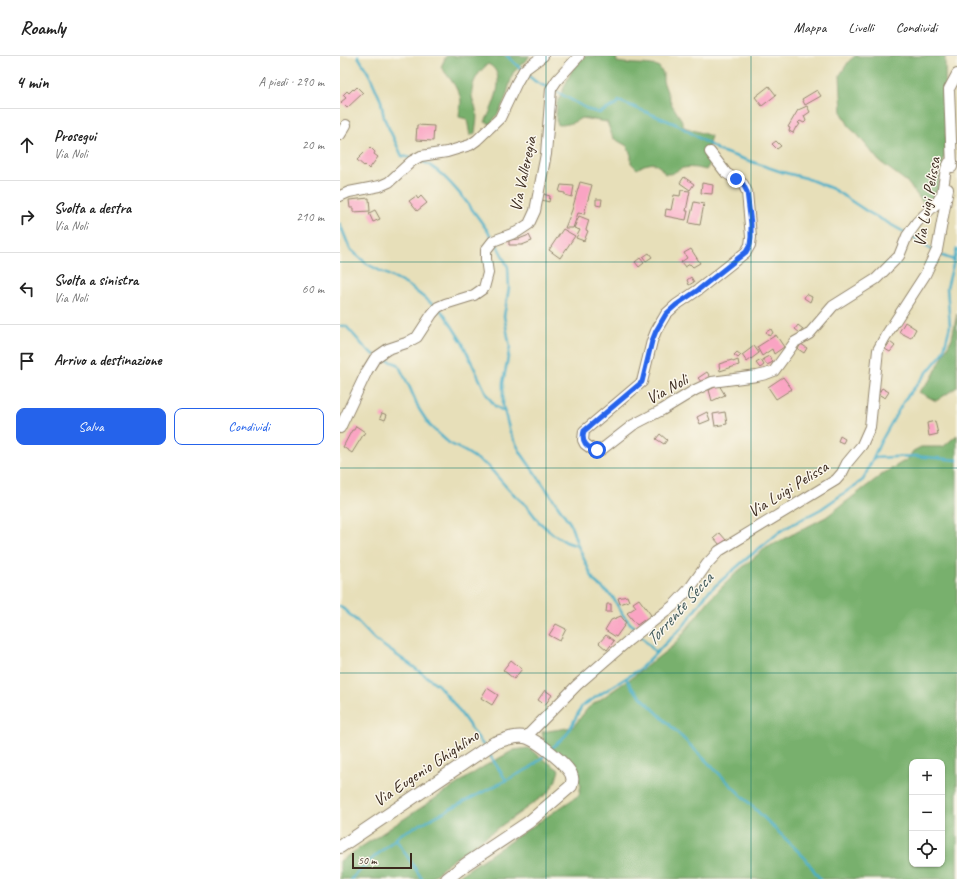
<!DOCTYPE html>
<html lang="it">
<head>
<meta charset="utf-8">
<style>
	body { margin:0; font-family:Caveat,sans-serif; background:#f2f2f2; color:#222 }
	.controls { position:absolute; right:12px; bottom:12px; display:grid; overflow:hidden; border-radius:8px; box-shadow:0 1px 3px #0004 }
	.controls button { width:36px; height:36px; display:grid; place-items:center; padding:0; border:0; border-bottom:1px solid #e0e0e0; background:#fff; color:#222; font:20px sans-serif }
	.scale { position:absolute; left:12px; bottom:10px; width:60px; box-sizing:border-box; padding-left:4px; border:2px solid #3b2a1e; border-top:0; font-size:11px; line-height:14px; white-space:nowrap; color:#3b2a1e; -webkit-text-stroke:3px #fbf7ec; paint-order:stroke }
	.stop { position:absolute; width:12px; height:12px; margin:-9px; border:3px solid #2563eb; border-radius:50%; background:#fff }
	.stop.end { background:#2563eb; border-color:#fff; box-shadow:0 1px 4px #0008 }
	.list { margin:0; padding:0; list-style:none }
	h2 { display:flex; justify-content:space-between; align-items:center; height:52px; margin:0; padding:0 16px; font-size:17px }
	h2 small { font-size:13px; font-weight:400; color:#767676 }
	.list li { display:grid; grid-template-columns:26px 1fr auto; gap:12px; align-items:center; box-sizing:border-box; height:72px; padding:0 16px; border-top:1px solid #e0e0e0 }
	.list b { display:block; font-size:15px; white-space:nowrap }
	.list p { margin:0; font-size:13px; white-space:nowrap; color:#767676 }
	.list em { font-size:13px; font-style:normal; color:#767676 }
	.actions { display:flex; gap:8px; padding:12px 16px }
	.actions a { flex:1; padding:9px 0; border:1px solid #2563eb; border-radius:8px; text-align:center; font-size:14px; color:#2563eb }
	.actions .main { background:#2563eb; color:#fff }
	.icon { flex:none; width:22px; height:22px; fill:none; stroke:currentColor; stroke-width:2; stroke-linecap:round; stroke-linejoin:round }
	.map { position:relative; flex:none; width:617px; height:823px; overflow:hidden }
	header { display:flex; align-items:center; gap:24px; box-sizing:border-box; height:56px; padding:0 20px; background:#fff; border-bottom:1px solid #e0e0e0 }
	header strong { font-size:19px }
	nav { display:flex; gap:22px; margin-inline-start:auto; font-size:14px }
	main { display:flex }
	aside { flex:1; background:#fff }
	.map>svg:first-child { display:block }
	.forest { fill:#78b06d; stroke:#5a6d46; fill-rule:evenodd }
	.lines { fill:none; stroke-linecap:round; stroke-linejoin:round }
	.stream { stroke:#49afc8; stroke-width:2.5 }
	.building { fill:#faa4c3 }
	.minor-casing { stroke:#91846c; stroke-width:12 }
	.major-casing { stroke:#91846c; stroke-width:14 }
	.minor { stroke:#fff; stroke-width:10 }
	.major { stroke:#fff; stroke-width:12 }
	.route { stroke:#2563eb; stroke-width:5 }
	.grid { fill:none; stroke:#0f766e; stroke-width:1; stroke-opacity:0.55 }
	.labels { text-anchor:middle; dominant-baseline:central; stroke-width:3; stroke-linejoin:round; paint-order:stroke }
	.street-label { font-size:17px; fill:#3b2a1e; stroke:#fbf7ec }
	.water-label { font-size:18px; font-style:italic; fill:#40595a; stroke:#fbf7ec }
</style>
</head>
<body>
<header>
<strong>Roamly</strong>
<nav><a>Mappa</a><a>Livelli</a><a>Condividi</a></nav>
</header>
<main>
<aside>
<h2>4 min<small>A piedi · 290 m</small></h2>
<ul class="list">
<li><svg class="icon" aria-label="ahead" viewBox="0 0 24 24"><path d="M12 20V5M6 11l6-6 6 6"/></svg><div><b>Prosegui</b><p>Via Noli</p></div><em>20 m</em></li>
<li><svg class="icon" aria-label="right" viewBox="0 0 24 24"><path d="M7 20v-9h11M14 6l5 5-5 5"/></svg><div><b>Svolta a destra</b><p>Via Noli</p></div><em>210 m</em></li>
<li><svg class="icon" aria-label="left" viewBox="0 0 24 24"><path d="M17 20v-9H6M10 6l-5 5 5 5"/></svg><div><b>Svolta a sinistra</b><p>Via Noli</p></div><em>60 m</em></li>
<li><svg class="icon" aria-label="arrive" viewBox="0 0 24 24"><path d="M6 21V4h12l-3 4 3 4H6"/></svg><div><b>Arrivo a destinazione</b></div></li>
</ul>
<div class="actions"><a class="main">Salva</a><a>Condividi</a></div>
</aside>
<div class="map">
<svg width="617" height="823" viewBox="0 0 617 823">
	<rect width="100%" height="100%" fill="#fbf7ec"/>
	<filter id="ink" filterUnits="userSpaceOnUse"><feTurbulence type="fractalNoise" baseFrequency=".025" numOctaves="2"/><feDisplacementMap in="SourceGraphic" scale="8" xChannelSelector="R" yChannelSelector="G"/><feConvolveMatrix kernelMatrix="1 2 1 2 8 2 1 2 1" color-interpolation-filters="sRGB"/></filter>
	<filter id="wash" filterUnits="userSpaceOnUse"><feTurbulence type="fractalNoise" baseFrequency=".012" numOctaves="4" result="noise"/><feDisplacementMap in="SourceGraphic" scale="16" xChannelSelector="R" yChannelSelector="G"/><feGaussianBlur stdDeviation="0.9" result="paint"/><feColorMatrix in="noise" values="0 0 0 0 0 0 0 0 0 0 0 0 0 0 0 0 0 1.4 0 .05"/><feComposite in="paint" operator="in"/></filter>
	<g filter="url(#wash)">
		<rect width="100%" height="100%" fill="#e7dfb9"/>
		<path class="forest" d="M106 0H190L173 17 165 44 159 56 151 68 145 66C152 52 169 18 148 8 137 17 129 30 133 45 134 48 136 51 136 54 138 61 136 69 135 77L130 80 127 63 119 61C119 56 121 50 121 45 121 35 107 19 101 11Z
			M245 0H276L277 6C291 9 305 7 318 10L323 17V25L332 49 341 63 344 71 371 80 366 99 371 106 366 114C359 112 347 110 340 113 332 117 335 118 325 118L320 111 313 107 304 109 297 113 291 107V99L287 90 273 82 267 66 241 62C234 67 227 69 218 69L216 64 217 47 232 14Z
			M515 0H605L606 92 598 132 594 140 584 148 567 126 539 105 517 78 510 72 502 57 500 19 509 5Z
			M617 258V331L596 345 579 336 592 322 612 282Z
			M617 379V823H114L239 739 241 729 232 710 204 686 202 676 233 671 248 652 294 620 334 589 370 543 396 517 424 493 486 461 544 417 568 403 573 395 581 391H603ZM572 706H602V808H572Z
			M188 692 219 714 216 724 209 736 110 806 90 823H0V805L143 711 174 694Z"/>
		<g class="lines">
			<path class="stream" d="M18 0 30 20 41 45 44 62 62 100 71 102
				M167 0 181 13
				M185 17 196 26 209 32
				M214 34 249 54 259 57 276 49 279 45 338 69 380 95 442 116 466 122 493 133 528 156 566 177
				M80 105C104 111 139 162 153 183
				M0 168 10 193 27 208 69 230 96 251
				M571 179 593 195
				M156 187 168 211 169 232 164 260 170 291 163 327V350L170 376 181 397 230 467 238 490 254 525 272 540 283 559 297 575
				M597 198 614 204
				M100 254 105 259 122 286 147 339 155 350 165 356
				M0 270H6L26 293 35 299
				M40 302 58 308 70 332 79 353 90 370 109 387 126 396 148 410 169 434 187 450 199 466 213 478 226 486 238 490
				M533 402 575 400 617 404
				M0 550 17 565 35 584 68 607 98 629 114 648 143 689
				M300 579 316 597
				M286 622 293 633 465 802 480 823
				M211 693 227 678 242 650 300 613 345 568 368 536 405 504 442 474 481 453 523 424 540 387 565 343 603 297 610 270 607 232 617 193
				M147 695 166 724
				M56 783 82 823
				M11 823 31 804 61 778 190 712 206 698"/>
		</g>
		<g id="blocks">
			<path class="building" d="M429 30 436 39 422 50 415 41Z
				M17 31 23 37 7 52 1 46 6 42 3 39 7 35 9 37 13 33 14 34Z
				M477 34 481 40 465 49 462 43Z
				M467 50 470 56 464 60 466 65 464 67 460 65 458 67 460 68 457 72 456 71 453 77 449 75 450 72 448 71 458 54Z
				M77 69 94 70 93 85 76 84Z
				M436 85 441 90 437 93 432 88Z
				M30 91 35 96 34 98 38 101 29 113 25 109 24 110 17 104Z
				M344 121 354 128 350 134 340 127Z
				M240 126 252 129 244 158 238 157 233 172H225L232 154Z
				M362 127 373 129 372 138 361 137Z
				M221 129 234 130 232 141 225 139V137L219 136Z
				M341 134 350 135 346 155H348L346 164 325 160 326 153 331 154 334 139 340 140Z
				M203 138 210 140 209 146 202 144Z
				M76 140 78 143 81 140 87 147 77 155 69 145Z
				M29 142 30 155 13 156V152H10L9 144Z
				M256 143H262L261 150 256 149Z
				M354 146 364 148 360 169 349 167Z
				M35 154 40 163 33 166 29 157Z
				M239 160 249 164 246 174 248 175 244 185 236 182 240 174 234 172Z
				M223 173 235 180 220 202 209 194Z
				M189 179 192 185 182 189H169V184L179 183Z
				M351 193 360 207 353 211 350 208 345 211 341 206 347 202 344 197Z
				M309 197 312 201 306 205 303 201Z
				M300 202 304 207 299 211 295 206Z
				M351 221 354 226 349 229 347 224Z
				M466 238 472 241 470 246 464 242Z
				M565 266 576 273 571 282 559 276Z
				M458 269 463 273 460 277 455 273Z
				M431 273 433 277 429 280 426 276Z
				M436 279 444 291 434 298 432 293 422 300 417 291Z
				M550 286 555 290 550 296 545 293Z
				M461 288 467 292 464 297 458 293Z
				M414 290 419 297 407 306 402 299Z
				M397 296 401 299 398 302 394 299Z
				M429 300 433 306 427 309 423 303Z
				M392 304 393 306 398 304 399 309 380 315 379 308Z
				M421 304 424 309 420 312 416 307Z
				M367 316 371 322 363 328 358 322Z
				M443 321 452 333 436 343 428 331Z
				M379 329 385 339 372 345 369 334Z
				M542 332 549 336 545 342 538 338Z
				M367 356 370 364 360 368 357 361Z
				M385 356 387 368 375 370 373 358Z
				M42 357 47 359 45 364 40 362Z
				M595 365 598 378 589 380 587 367Z
				M16 370 25 376 12 397 3 391 12 374H14Z
				M320 378 327 384 324 388 316 383Z
				M500 380 505 383 503 387 498 385Z
				M380 477 386 484 380 489 374 482Z
				M287 540 289 545 280 548 278 542Z
				M299 543 311 559 297 569 287 557 296 551 293 547Z
				M267 548H271V556H266Z
				M281 560 286 567 276 581 265 574 271 564Z
				M216 568 226 573 220 585 209 579Z
				M266 579 274 585 267 594 259 587Z
				M171 604 182 613 174 623 163 614Z
				M147 632 158 639 152 649 141 642Z
				M205 634 212 639 205 649 198 644Z"/>
		</g>
	</g>
	<g filter="url(#ink)">
		<use href="#blocks" fill-opacity="0" stroke="#91846c" stroke-width="1"/>
		<g class="lines">
			<defs>
				<path id="minor" d="M0 79 6 69
					M370 96 386 117 403 128 407 136 411 181 410 189 406 196 358 234 336 249 326 258 316 275 312 285 302 326 244 375 243 384 245 388 252 393 261 394 293 369 322 354 355 334 372 326 417 320 426 318 434 315 455 286 469 278 493 250 536 223 559 200 567 180 577 166 596 148 602 138 606 113 609 107 612 105
					M612 111 609 33 617 18
					M0 140 9 136 40 130 49 126 72 105 81 100 107 96 130 89 137 84 160 62 177 26 184 14 203 0
					M0 372 27 315 35 302 48 293 66 287 77 281 92 258 98 251 105 248 134 239 144 232 148 217 146 203V194L153 185 177 176 189 168 195 155 206 98 211 33 217 24 239 0
					M186 681 237 629 289 584 333 550 350 532 367 508 379 495 496 424 502 417 507 407 522 389 530 371 538 294 545 281 585 219 597 194 608 133"/>
				<path id="major" d="M0 791 154 687C164 684 174 679 185 681 195 683 231 710 232 721 233 723 232 727 231 730L189 766 126 808 107 823"/>
			</defs>
			<use href="#minor" class="minor-casing"/>
			<use href="#major" class="major-casing"/>
			<use href="#minor" class="minor"/>
			<use href="#major" class="major"/>
		</g>
	</g>
	<g class="lines" filter="url(#ink)">
		<path class="route" d="M257 394C246 392 241 385 244 375L302 326 312 285 316 275 326 258 336 249 358 234 406 196 410 189 411 181V168L407 136 403 128 396 123"/>
	</g>
	<path class="grid" d="M206 0V823M411 0V823M0 206H617M0 412H617M0 617H617"/>
	<g class="labels">
		<g class="street-label">
			<text transform="translate(183 118) rotate(-78)">Via Valleregia</text>
			<text transform="translate(587 146) rotate(-80)">Via Luigi Pelissa</text>
			<text transform="translate(327 333) rotate(-29)">Via Noli</text>
			<text transform="translate(448 433) rotate(-32)">Via Luigi Pelissa</text>
			<text transform="translate(86 712) rotate(-34)">Via Eugenio Ghighlino</text>
		</g>
		<g class="water-label">
			<text transform="translate(339 553) rotate(-48)">Torrente Secca</text>
		</g>
	</g>
</svg>
<div class="controls">
<button>+</button>
<button>−</button>
<button><svg class="icon" aria-label="locate" viewBox="0 0 24 24"><circle cx="12" cy="12" r="6"/><path d="M12 2v4M12 18v4M2 12h4M18 12h4"/></svg></button>
</div>
<div class="scale">50 m</div>
<div class="stop" style="left:257px;top:394px"></div>
<div class="stop end" style="left:396px;top:123px"></div>
</div>
</main>
</body>
</html>
